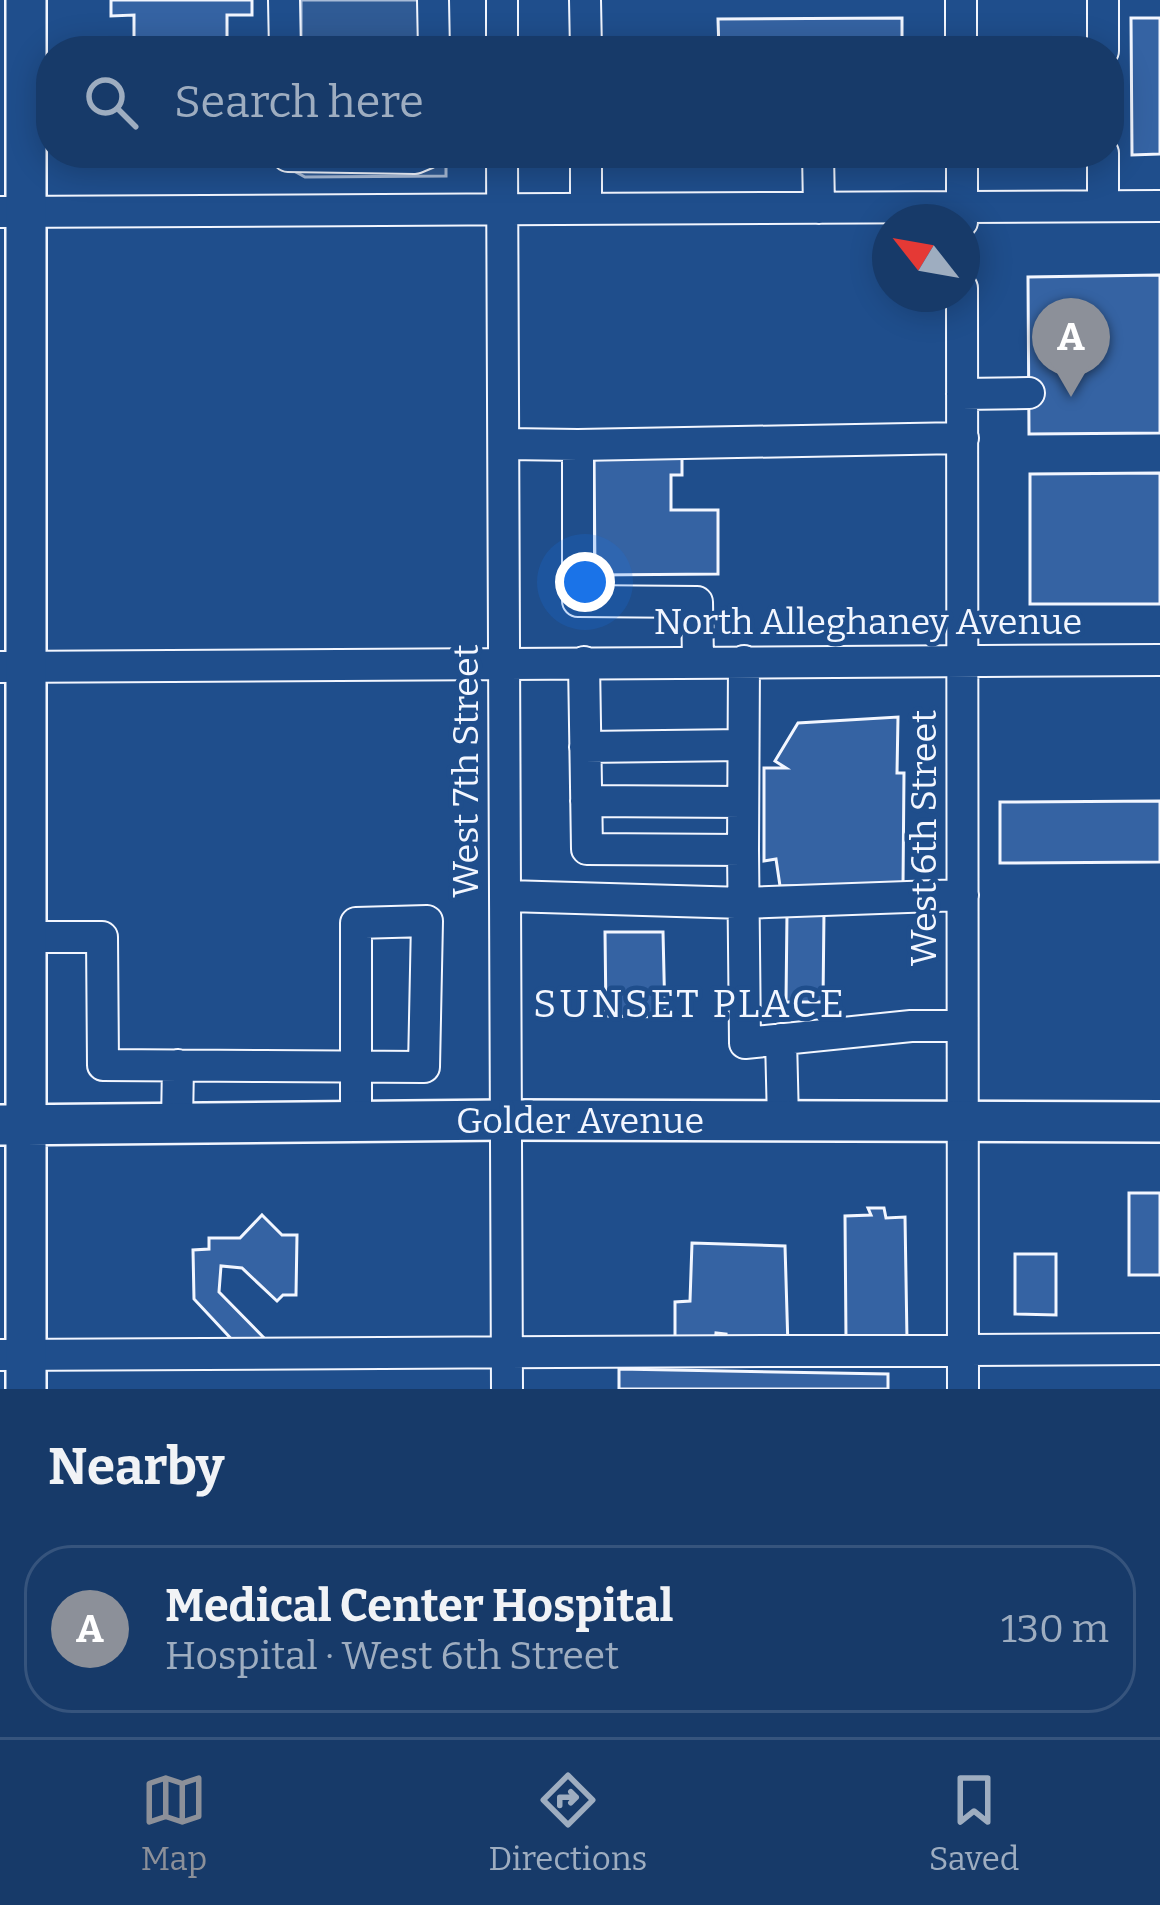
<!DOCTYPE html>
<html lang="en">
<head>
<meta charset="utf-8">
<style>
	body { margin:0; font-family:Bitter,serif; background:#20416f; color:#f1f3f6 }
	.compass { position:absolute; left:872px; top:204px; width:108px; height:108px; border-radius:50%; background:#173a69; box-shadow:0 6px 30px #0003; rotate:301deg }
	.you { position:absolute; left:585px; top:582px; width:42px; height:42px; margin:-30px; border:9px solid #fff; border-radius:50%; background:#1a73e8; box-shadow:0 0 0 18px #1a73e833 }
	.badge { display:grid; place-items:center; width:78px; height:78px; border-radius:50%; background:#8c9099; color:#fff; font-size:39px; font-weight:700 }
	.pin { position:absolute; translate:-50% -99px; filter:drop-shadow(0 3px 6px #0008) }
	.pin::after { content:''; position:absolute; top:63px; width:42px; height:36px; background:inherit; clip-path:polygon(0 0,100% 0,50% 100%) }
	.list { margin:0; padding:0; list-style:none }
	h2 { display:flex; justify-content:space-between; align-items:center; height:156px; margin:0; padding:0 48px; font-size:51px }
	h2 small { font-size:39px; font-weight:400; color:#9eadc0 }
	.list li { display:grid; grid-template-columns:78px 1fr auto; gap:36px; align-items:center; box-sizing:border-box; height:168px; margin:0 24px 24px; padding:0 24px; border:3px solid #36547d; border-radius:48px }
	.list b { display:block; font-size:45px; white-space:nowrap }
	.list p { margin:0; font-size:39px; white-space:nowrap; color:#9eadc0 }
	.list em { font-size:39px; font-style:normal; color:#9eadc0 }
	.icon { flex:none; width:66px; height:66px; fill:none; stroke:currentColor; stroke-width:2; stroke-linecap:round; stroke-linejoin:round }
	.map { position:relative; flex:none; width:1160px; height:1389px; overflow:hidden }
	.search { position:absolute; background:#173a69; box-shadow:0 6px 30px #0003; left:36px; right:36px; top:36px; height:132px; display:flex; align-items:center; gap:30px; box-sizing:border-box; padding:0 42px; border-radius:48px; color:#9eadc0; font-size:45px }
	.sheet { height:348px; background:#173a69 }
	nav { display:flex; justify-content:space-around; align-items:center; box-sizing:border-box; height:168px; border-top:3px solid #36547d; background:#173a69; font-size:33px; color:#9eadc0 }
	nav a { display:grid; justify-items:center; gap:6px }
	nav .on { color:#8c9099 }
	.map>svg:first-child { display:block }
	.built { fill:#305b95; stroke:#a8bbd7; stroke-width:3 }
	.building { fill:#3563a3; stroke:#f2f6ff; stroke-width:3 }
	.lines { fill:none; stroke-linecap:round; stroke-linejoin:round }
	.minor-casing { stroke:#f2f6ff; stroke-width:34 }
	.major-casing { stroke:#f2f6ff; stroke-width:44 }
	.minor { stroke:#1f4e8c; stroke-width:30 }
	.major { stroke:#1f4e8c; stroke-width:39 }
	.labels { text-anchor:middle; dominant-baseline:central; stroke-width:9; stroke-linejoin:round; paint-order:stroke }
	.street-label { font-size:36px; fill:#f2f6ff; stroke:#1f4e8c }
	.neighbourhood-label { font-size:39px; letter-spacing:3px; fill:#f2f6ff; stroke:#1f4e8c }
</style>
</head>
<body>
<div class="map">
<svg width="1160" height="1389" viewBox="0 0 1160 1389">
	<rect width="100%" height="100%" fill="#1f4e8c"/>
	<path class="built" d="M301 0H446V51H301Z
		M115 153H446V176L305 177 274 160 115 159Z"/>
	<path class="building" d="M111 0H252V15H227V51H134V15L111 16Z
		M902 18V51H719L718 19Z
		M1131 18H1160V154L1132 155Z
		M1160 275V433L1029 434 1028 277Z
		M682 449V475H671V510H718V574L595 575 594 450Z
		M1160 473V604H1030V474Z
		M898 717 897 773H904L903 885 780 886 776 859 764 861V768H786L775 761 798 723Z
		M1160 801V862L1000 863V802Z
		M824 912 823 1002H786L787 913Z
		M605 932H663L665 1017 606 1016Z
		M1129 1193H1160V1275H1129Z
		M868 1208H884L886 1218 905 1217 907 1340H846L845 1216 871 1215Z
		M262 1215 282 1235H297L296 1295H283L277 1301 242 1268 221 1266 219 1292 270 1344 237 1345 194 1299 193 1250 209 1249V1238H240Z
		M692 1243 785 1246 788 1347 725 1345 726 1334 716 1333 715 1344H675V1302L690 1301Z
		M1015 1254H1056V1315L1015 1314Z
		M619 1369 888 1374V1389H619Z"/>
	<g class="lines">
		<defs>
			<path id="minor" d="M284 0 285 51
				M433 0 434 51
				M502 0V51
				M585 0 586 51
				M961 0V51
				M1103 0V51
				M502 153 507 1389
				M586 153V209
				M818 153 819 208
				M962 153V222
				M1103 153V206
				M288 156 415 158 427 153
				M0 212 1160 206
				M962 288 963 1389
				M962 394 1029 393
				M506 444 578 445V601L697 602 698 661
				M578 445 963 438
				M584 662 587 849 743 850 744 661
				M0 667 1160 660
				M585 747 743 745
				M586 801 743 802
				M743 850 745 1043 911 1026H962
				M505 896 744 903 963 895
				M26 937H102L103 1065C210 1065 317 1067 424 1067L427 921 356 923V1122
				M781 1039 783 1121
				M177 1123 178 1065
				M0 1355 1160 1349"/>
			<path id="major" d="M1 1125 506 1120 1160 1122
				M26 1389V0"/>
		</defs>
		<use href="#minor" class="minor-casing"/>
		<use href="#major" class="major-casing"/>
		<use href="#minor" class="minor"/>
		<use href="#major" class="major"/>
	</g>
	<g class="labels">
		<g class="street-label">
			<text x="868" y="622">North Alleghaney Avenue</text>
			<text transform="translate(466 771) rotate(-90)">West 7th Street</text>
			<text transform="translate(924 838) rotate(-90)">West 6th Street</text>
			<text x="580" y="1121">Golder Avenue</text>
		</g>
		<g class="neighbourhood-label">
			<text x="690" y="1004">SUNSET PLACE</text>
		</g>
	</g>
</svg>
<svg class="compass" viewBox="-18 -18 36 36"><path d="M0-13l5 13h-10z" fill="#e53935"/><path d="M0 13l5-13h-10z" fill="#9eadc0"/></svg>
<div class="you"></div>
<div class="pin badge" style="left:1071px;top:397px">A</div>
<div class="search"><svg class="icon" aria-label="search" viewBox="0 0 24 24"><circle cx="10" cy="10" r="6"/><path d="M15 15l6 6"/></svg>Search here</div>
</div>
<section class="sheet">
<h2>Nearby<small></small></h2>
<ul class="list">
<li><span class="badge">A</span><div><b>Medical Center Hospital</b><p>Hospital · West 6th Street</p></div><em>130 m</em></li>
</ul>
</section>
<nav>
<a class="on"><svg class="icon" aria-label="map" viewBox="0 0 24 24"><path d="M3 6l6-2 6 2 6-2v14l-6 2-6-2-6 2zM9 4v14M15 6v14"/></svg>Map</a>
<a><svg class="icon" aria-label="directions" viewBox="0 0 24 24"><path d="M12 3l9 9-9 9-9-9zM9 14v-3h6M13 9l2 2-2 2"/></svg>Directions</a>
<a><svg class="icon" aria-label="saved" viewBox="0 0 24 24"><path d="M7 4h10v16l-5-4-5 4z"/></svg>Saved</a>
</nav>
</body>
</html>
